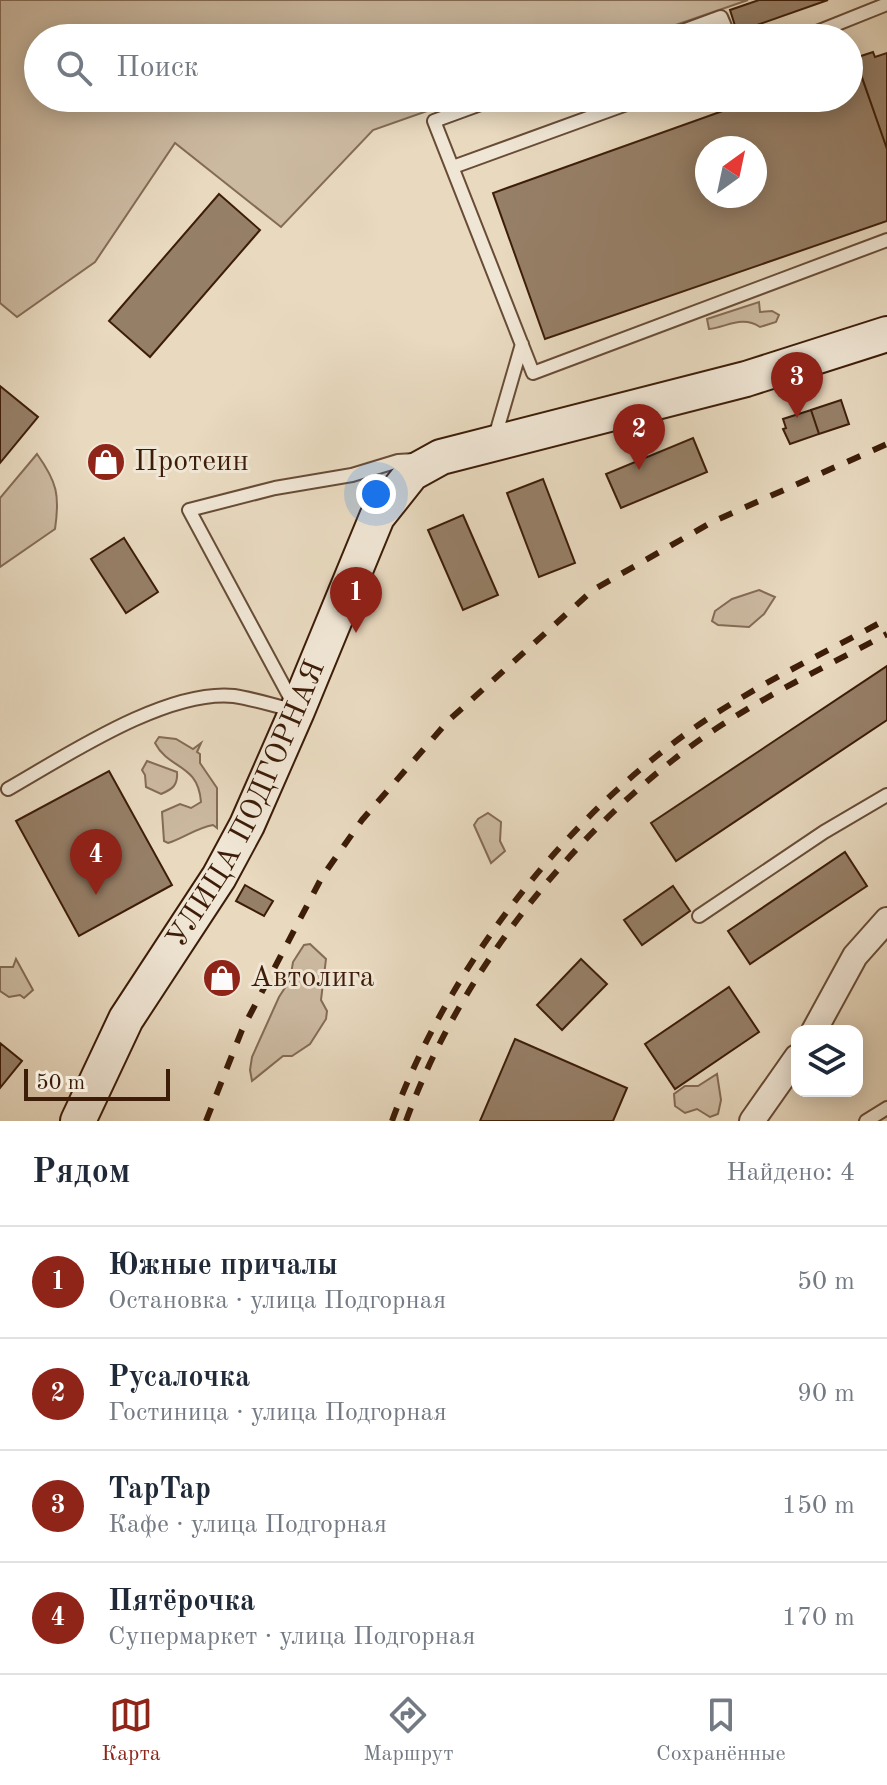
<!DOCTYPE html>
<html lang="ru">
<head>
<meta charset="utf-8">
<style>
	body { margin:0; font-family:"Old Standard TT",serif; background:#f2f2f3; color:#1f2937 }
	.controls { position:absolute; right:24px; bottom:24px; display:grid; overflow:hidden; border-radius:16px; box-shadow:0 4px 20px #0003 }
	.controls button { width:72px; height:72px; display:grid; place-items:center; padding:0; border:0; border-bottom:2px solid #e0e1e3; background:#fff; color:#1f2937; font:40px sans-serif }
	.compass { position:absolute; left:695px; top:136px; width:72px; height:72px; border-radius:50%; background:#fff; box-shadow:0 4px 20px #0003; rotate:33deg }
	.scale { position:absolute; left:24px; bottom:20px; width:146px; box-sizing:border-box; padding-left:8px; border:4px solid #3d1d08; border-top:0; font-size:22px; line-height:28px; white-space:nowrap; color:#3d1d08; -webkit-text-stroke:6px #f0e6d5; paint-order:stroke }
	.you { position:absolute; left:376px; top:494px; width:28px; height:28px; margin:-20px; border:6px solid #fff; border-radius:50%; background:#1a73e8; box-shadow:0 0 0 12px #1a73e833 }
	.badge { display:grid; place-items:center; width:52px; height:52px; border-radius:50%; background:#8f2418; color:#fff; font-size:26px; font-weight:700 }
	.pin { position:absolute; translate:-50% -66px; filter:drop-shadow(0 2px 4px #0008) }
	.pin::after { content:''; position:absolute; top:42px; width:28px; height:24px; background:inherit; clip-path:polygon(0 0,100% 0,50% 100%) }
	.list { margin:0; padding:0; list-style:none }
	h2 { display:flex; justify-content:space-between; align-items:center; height:104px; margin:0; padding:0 32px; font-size:34px }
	h2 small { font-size:26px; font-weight:400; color:#747a83 }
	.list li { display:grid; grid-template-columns:52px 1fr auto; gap:24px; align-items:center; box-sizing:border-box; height:112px; padding:0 32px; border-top:2px solid #e0e1e3 }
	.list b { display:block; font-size:30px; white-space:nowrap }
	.list p { margin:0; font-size:26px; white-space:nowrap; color:#747a83 }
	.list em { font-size:26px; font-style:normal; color:#747a83 }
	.icon { flex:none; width:44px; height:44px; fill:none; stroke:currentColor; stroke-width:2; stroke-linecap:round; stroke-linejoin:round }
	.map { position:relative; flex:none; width:887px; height:1121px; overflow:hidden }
	.search { position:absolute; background:#fff; box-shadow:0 4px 20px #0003; left:24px; right:24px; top:24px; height:88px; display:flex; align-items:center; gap:20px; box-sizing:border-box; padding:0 28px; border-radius:44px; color:#747a83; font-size:30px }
	.sheet { height:552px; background:#fff }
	nav { display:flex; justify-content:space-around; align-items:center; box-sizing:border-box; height:112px; border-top:2px solid #e0e1e3; background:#fff; font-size:22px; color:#747a83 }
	nav a { display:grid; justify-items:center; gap:4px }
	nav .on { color:#8f2418 }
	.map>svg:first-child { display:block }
	.green { fill:#cbb9a0; stroke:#846b54; stroke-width:2 }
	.building { fill:#967f67; stroke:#3d1d08; stroke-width:2; fill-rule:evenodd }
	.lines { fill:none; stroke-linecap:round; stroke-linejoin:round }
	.lane-casing { stroke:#684c36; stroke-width:16 }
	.street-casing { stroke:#684c36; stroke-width:28 }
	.secondary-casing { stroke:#3d1d08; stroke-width:38 }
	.lane { stroke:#f0e6d5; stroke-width:12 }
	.street { stroke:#f0e6d5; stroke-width:24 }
	.secondary { stroke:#f0e6d5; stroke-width:34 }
	.rail { stroke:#3d1d08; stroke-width:6; stroke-dasharray:14 14; stroke-linecap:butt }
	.labels { text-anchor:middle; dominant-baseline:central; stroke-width:6; stroke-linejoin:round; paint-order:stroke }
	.poi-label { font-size:30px; fill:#3d1d08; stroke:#f0e6d5; text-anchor:start }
	.street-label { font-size:30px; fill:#3d1d08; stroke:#f0e6d5 }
</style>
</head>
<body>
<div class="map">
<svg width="887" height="1121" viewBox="0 0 887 1121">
	<rect width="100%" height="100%" fill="#e8d9bf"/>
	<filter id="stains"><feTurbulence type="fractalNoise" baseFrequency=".0025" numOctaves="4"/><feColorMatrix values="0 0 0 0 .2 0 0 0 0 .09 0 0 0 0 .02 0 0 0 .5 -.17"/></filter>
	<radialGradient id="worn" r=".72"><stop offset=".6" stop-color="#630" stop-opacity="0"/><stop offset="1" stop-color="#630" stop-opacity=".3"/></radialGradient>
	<path class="green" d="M0 0H748L638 38H38V98H464L373 130 281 227 175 143 95 262 17 317 0 303Z
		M759 302 760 312 772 311 779 315 776 322 760 327C742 315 727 327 709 329L707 319Z
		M37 454C57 482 60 495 55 529L0 567V498Z
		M759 590 775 597 764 614 749 627 718 625 712 621 715 611 732 599Z
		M159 737 176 739 193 749 201 743 197 752 200 754V763L217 788V828L213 825C196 828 184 838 168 843L164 841 162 812 180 804 191 808 201 802C198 763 169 770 155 743Z
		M147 761 177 772C178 785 173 789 161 794L146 787 145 775 142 770Z
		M488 813 501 822 500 841 505 851 491 863 474 825 478 819Z
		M310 944 326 959 321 1000 327 1011 326 1019 310 1044 292 1056H283L252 1081 250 1070 252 1057 279 997 290 980 293 962 304 945Z
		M16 959 33 990 24 998 20 995 9 997 0 991V967H13Z
		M717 1074 721 1100 718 1114 710 1117 697 1109 685 1113 675 1106 674 1094 685 1086H698Z"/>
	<path class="building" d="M759 0H828L737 32 730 10Z
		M873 52 875 57 887 53V149L855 58Z
		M857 63 887 149V221L545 339 493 193 759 98H849V66ZM707 148H755V196H707Z
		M219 194 260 230 150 357 109 321Z
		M0 386 38 417 0 463Z
		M841 400 849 424 819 434 811 410Z
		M811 410 819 434 790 444 783 429 786 428 783 419Z
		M693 438 707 472 621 508 606 474Z
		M107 452 115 460 106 471 97 464Z
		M543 479 575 563 539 577 507 493Z
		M463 515 498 595 463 610 428 530Z
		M124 538 158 592 126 613 91 559Z
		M887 666V720L676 861 651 823Z
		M109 771 172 885 79 936 16 821Z
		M845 852 867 886 750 964 728 931Z
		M245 885 273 901 264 916 236 901Z
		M673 886 690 911 642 945 624 920Z
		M581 959 607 984 562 1030 537 1005Z
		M729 987 759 1032 675 1089 645 1044Z
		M515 1039 627 1088 613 1121H480Z
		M0 1043 22 1061 0 1088Z"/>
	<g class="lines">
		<defs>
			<path id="lane" d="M664 38 721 17 730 38
				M802 38 887 4
				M497 98 434 121 533 373 887 240
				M453 167 643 98
				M495 437 522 344
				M293 703 189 510 275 488 352 475 398 461 414 460
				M8 789C66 756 166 689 234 696 254 699 275 706 294 710
				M699 916 824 832 887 795
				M866 1121 887 1108"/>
			<path id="street" d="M814 1031 855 956 887 920
				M752 1121 797 1057"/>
			<g id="secondary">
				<path id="s1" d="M78 1121 126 1019 219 877 247 825 297 711 377 517 412 473 441 457 746 379 887 334"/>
			</g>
		</defs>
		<use href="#lane" class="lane-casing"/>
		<use href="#street" class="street-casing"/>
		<use href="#secondary" class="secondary-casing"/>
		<use href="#lane" class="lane"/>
		<use href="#street" class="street"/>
		<use href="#secondary" class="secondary"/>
		<path class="rail" d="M206 1121 242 1030 322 877 362 820 449 720 593 590 712 522 887 444
			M392 1121C443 980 548 839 667 748 733 696 813 659 887 619
			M406 1121C457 981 557 852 673 760 736 709 816 672 887 634"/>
	</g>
	<defs>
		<symbol id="shop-disc" viewBox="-11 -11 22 22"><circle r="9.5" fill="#8f2418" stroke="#f0e6d5"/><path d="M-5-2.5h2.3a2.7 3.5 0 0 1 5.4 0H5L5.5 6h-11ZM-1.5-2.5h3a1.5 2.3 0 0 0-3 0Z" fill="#fff"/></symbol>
	</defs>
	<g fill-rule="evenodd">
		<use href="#shop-disc" x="84" y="440" width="44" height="44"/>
		<use href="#shop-disc" x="200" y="956" width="44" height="44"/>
	</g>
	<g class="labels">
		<g class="poi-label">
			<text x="134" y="462">Протеин</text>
			<text x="250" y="978">Автолига</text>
		</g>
		<g class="street-label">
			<text stroke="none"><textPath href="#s1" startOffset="360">УЛИЦА ПОДГОРНАЯ</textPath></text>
		</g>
	</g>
	<rect width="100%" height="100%" filter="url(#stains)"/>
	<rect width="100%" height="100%" fill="url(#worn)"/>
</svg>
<div class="controls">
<button><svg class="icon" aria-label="layers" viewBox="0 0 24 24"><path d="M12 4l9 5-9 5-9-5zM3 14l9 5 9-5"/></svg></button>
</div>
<svg class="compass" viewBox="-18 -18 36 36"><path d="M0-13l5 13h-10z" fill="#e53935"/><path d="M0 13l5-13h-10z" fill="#747a83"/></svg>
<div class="scale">50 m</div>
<div class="you"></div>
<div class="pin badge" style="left:356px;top:633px">1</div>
<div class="pin badge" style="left:639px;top:470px">2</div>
<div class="pin badge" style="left:797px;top:418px">3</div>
<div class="pin badge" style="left:96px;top:895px">4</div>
<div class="search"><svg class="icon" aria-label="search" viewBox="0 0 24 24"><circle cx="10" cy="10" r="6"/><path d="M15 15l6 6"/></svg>Поиск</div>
</div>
<section class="sheet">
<h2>Рядом<small>Найдено: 4</small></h2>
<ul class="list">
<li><span class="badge">1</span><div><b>Южные причалы</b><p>Остановка · улица Подгорная</p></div><em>50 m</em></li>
<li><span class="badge">2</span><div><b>Русалочка</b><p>Гостиница · улица Подгорная</p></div><em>90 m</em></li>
<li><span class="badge">3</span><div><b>ТарТар</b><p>Кафе · улица Подгорная</p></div><em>150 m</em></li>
<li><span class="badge">4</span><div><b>Пятёрочка</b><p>Супермаркет · улица Подгорная</p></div><em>170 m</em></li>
</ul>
</section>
<nav>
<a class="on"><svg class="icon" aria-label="map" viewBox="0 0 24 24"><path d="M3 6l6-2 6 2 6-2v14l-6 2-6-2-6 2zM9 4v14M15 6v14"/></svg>Карта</a>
<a><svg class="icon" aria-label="directions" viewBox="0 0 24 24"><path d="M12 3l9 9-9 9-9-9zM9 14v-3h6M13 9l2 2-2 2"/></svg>Маршрут</a>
<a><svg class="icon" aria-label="saved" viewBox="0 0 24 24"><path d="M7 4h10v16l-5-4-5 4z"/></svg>Сохранённые</a>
</nav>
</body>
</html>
